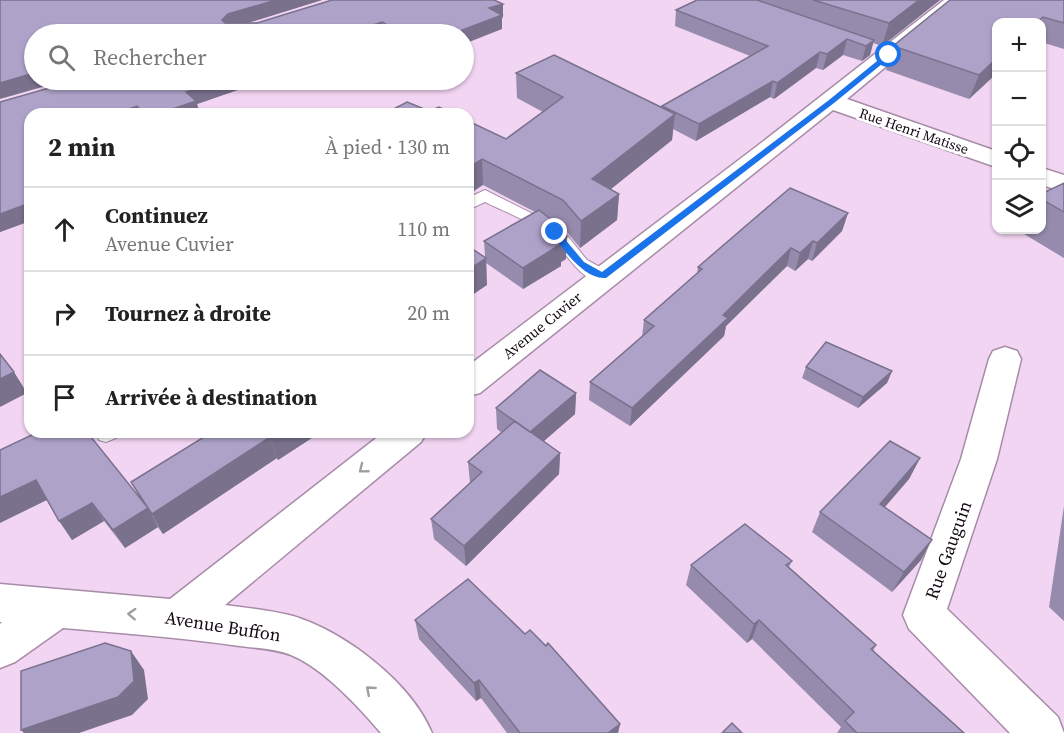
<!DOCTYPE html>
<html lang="fr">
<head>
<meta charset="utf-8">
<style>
	body { margin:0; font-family:"Source Serif 4",serif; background:#f6f6f6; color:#222 }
	.controls { position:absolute; right:18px; top:18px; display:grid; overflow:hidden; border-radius:12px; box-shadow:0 2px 4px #0004 }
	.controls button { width:54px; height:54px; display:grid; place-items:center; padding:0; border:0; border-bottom:2px solid #e0e0e0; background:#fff; color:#222; font:30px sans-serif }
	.stop { position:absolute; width:18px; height:18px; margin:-14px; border:4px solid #1a73e8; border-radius:50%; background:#fff }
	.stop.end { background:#1a73e8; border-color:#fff; box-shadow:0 2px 6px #0008 }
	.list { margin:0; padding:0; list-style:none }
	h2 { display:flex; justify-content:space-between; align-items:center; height:78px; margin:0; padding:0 24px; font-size:26px }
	h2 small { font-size:20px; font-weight:400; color:#767676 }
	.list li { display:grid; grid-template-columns:39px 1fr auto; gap:18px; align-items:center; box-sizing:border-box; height:84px; padding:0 24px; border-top:2px solid #e0e0e0 }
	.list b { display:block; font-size:22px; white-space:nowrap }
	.list p { margin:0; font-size:20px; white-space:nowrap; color:#767676 }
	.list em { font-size:20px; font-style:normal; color:#767676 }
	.icon { flex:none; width:33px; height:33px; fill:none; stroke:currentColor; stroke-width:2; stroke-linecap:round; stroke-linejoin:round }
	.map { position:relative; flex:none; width:1064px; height:733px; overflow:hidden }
	.search { position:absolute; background:#fff; box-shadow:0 2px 4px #0004; left:24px; top:24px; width:450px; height:66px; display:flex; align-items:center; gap:15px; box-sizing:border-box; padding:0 21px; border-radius:33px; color:#767676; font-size:22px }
	.panel { position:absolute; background:#fff; box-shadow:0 2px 4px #0004; left:24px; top:108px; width:450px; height:330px; border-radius:18px }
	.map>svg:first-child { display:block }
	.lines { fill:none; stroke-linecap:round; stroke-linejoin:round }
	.service-casing { stroke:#a78ca7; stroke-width:2 }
	.minor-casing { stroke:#a78ca7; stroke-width:3 }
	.service { fill:#fff; fill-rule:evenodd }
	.minor { fill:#fff; fill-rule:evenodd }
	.wall { fill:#968bad }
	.shaded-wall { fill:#7a718d }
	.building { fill:#aea2c9; stroke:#7a718d; stroke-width:1.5 }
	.oneway { stroke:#a19da1 }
	.route { fill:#1a73e8 }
	.labels { text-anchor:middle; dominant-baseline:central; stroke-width:6; stroke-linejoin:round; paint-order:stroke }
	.far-street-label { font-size:14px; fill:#130913; stroke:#fff }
	.street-label { font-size:15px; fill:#130913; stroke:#fff }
	.near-street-label { font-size:18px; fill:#130913; stroke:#fff }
</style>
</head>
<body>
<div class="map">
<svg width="1064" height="733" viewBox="0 0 1064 733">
	<rect width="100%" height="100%" fill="#f2d5f2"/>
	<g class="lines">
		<defs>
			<path id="service" d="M485 190 561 228 587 260 609 272 612 276 609 280C580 288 566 248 548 235 530 221 505 212 485 202L468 210V198Z
				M97 432H119L116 438 106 442 99 440Z"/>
			<path id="minor" d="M944 0H966L847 99 996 151V167L833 110 480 393 468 396V366L765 140Z
				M1042 168 1064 175V192L1042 185Z
				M1005 347 1017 351 1021 359 997 459 947 609 1058 717 1064 733H1010L909 629 903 615 961 459 989 359 993 351Z
				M384 432H427L421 442 225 605C248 608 271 610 293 616 345 632 411 682 432 733H381C359 707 323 668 291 655 273 648 251 648 232 645 176 637 119 633 63 628L15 662 0 668V624L2 622H0V584L170 599Z"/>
		</defs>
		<use href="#service" class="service-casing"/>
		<use href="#minor" class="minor-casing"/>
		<use href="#service" class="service"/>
		<use href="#minor" class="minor"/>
	</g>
	<path class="wall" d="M0 0H322L248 23 503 4V17L502 18V29L464 34H34Z
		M697 0H940L882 46 873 43 870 55 862 61 843 55 823 70 816 68 774 99 770 97 696 141 673 129 672 140 611 189 619 194 617 220 580 248 562 226 554 222 566 259 561 262V266L523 289 486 263 487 285 484 241 535 212 483 185 468 121 506 139 543 112 517 98 516 73 662 108V106L750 56 675 26 676 10Z
		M1064 0V49L1041 42V22H996V74L969 99 886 70 893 46Z
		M254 80 255 84 197 104 200 114H30V221L0 232V102Z
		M1064 183V258L1019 231 1020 230H1041V194Z
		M848 213 842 231 812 261 808 259 795 271 787 266 726 326 724 336 630 426 589 400 590 382 642 337 644 320 697 273 698 267Z
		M806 367 892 371 887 383 858 408 802 378Z
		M576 393 575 414 544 441 560 453 559 474 466 566 434 539 431 519 470 483 468 462 502 433 497 429 496 408Z
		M212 432H321L278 460 277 458 163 534 157 526 158 527 125 548 104 521 72 540 47 499 0 450 140 498 131 482Z
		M920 458 909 479 885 507 921 560 892 592 812 532 820 512Z
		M1064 506V621L1049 607Z
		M792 561 789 567 876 645 873 651 964 733H837L841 727 752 639 747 643 686 585 691 565Z
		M415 620 620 724 618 733H507L481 698 476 701 419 639Z"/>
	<path class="shaded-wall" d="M276 0H322L231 28 222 20 228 14Z
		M919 0H940L882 46 889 23Z
		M503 4V17L502 18V29L464 44V34H452L489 8Z
		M382 22 383 34H345Z
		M847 39 843 55 823 70 827 54Z
		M874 40 870 55 862 61 866 46Z
		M820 52 816 68 774 99 777 83Z
		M996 59V74L969 99 979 75Z
		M34 73V80H67L0 99V83Z
		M223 80H255V84L197 104 200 114H158L186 92Z
		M773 81 770 97 696 141 699 124Z
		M137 106 140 114H114Z
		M675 114 672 140 591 205 592 179Z
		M482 159 483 185 468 195V168Z
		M619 194 617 220 580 248 581 221Z
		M30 203V221L0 232V214Z
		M848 213 842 231 812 261 817 243Z
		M567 237 566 259 561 262V266L523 289V268Z
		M813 241 808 259 795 271 800 253Z
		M791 248 787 266 726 326 724 336 630 426 632 408 723 315Z
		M486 258 487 285 468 298V270Z
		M892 371 887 383 858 408 863 397Z
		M14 372 27 393 0 407V379Z
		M576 393 575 414 530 453V432Z
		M281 432H321L278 460 271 439Z
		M270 437 277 458 163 534 152 514Z
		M560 453 559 474 466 566 464 546Z
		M920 458 909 479 870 524 880 504Z
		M36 480 49 499 0 523V497Z
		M92 503 104 521 72 540 59 521Z
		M148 508 158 527 125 548 113 530Z
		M932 540 921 560 892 592 904 572Z
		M759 620 752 639 747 643 754 624Z
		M131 651 144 670 148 699 132 715 79 733H24L21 730Z
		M479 680 481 698 476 701 474 683Z
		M620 724 618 733H608Z"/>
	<path class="building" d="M0 0H276L228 14 222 20 225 23H257L332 0H494L503 4 489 8 502 15 452 34H403L382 22 345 34H34V73L0 83Z
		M697 0H757L874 40 866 46 847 39 827 54 820 52 777 83 773 81 699 124 662 106 768 46 676 10Z
		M813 0H919L889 23Z
		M950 0H1064V23L1043 17 1037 22H996V59L979 75 893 46Z
		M554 55 675 114 592 179 619 194 581 221 563 200 482 159 468 168V121L506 139 563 97 516 73Z
		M77 80H223L186 92 196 101 158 114H144L137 106 114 114H30V161L27 162 30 165V203L0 214V102Z
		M407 102 429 111 439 107 453 114H384Z
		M1064 183V212L1041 199V194Z
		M790 188 848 213 817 243 813 241 800 253 791 248 723 315 728 318 632 408 590 382 654 326 644 320 702 269 698 267Z
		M539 210 553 221 567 237 559 243 561 244 523 268 484 241Z
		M468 246 486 258 468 270Z
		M826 342 892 371 863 397 806 367Z
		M0 354 14 372 0 379Z
		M540 370 576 393 530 432 496 408Z
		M515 421 560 453 464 546 431 519 482 472 468 462Z
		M38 432H87L148 508 113 530 92 503 59 521 36 480 0 497V450Z
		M212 432H281L271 439 270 437 152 514 131 482Z
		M890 441 920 458 880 504 932 540 904 572 820 512Z
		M745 524 792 561 786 565 876 645 871 649 964 733H857L845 721 854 712 759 620 754 624 691 565Z
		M468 579 525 634 530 630 546 646 548 643 620 724 608 733H520L479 680 474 683 415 620Z
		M105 643 131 651 134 681 118 697 21 730V671Z
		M732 723 742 733H722Z"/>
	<defs><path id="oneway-chevron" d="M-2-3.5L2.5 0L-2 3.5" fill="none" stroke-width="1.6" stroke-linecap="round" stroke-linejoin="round" transform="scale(1.5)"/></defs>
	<g class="oneway">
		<use href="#oneway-chevron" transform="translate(363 469) rotate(141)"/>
		<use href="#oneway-chevron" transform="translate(132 614) rotate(-177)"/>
		<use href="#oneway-chevron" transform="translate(370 690) rotate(-139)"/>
	</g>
	<path class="route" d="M887 53 893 55 834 103 606 278C584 280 562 248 551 232L558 231 584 262 602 272 829 100Z"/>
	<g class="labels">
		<g class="far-street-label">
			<text transform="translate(914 131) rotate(19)">Rue Henri Matisse</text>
		</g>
		<g class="street-label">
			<text transform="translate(542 325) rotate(-39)">Avenue Cuvier</text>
		</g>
		<g class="near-street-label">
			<text transform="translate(948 550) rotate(-70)">Rue Gauguin</text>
			<text transform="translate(223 626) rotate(9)">Avenue Buffon</text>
		</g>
	</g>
</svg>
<div class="controls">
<button>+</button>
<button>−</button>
<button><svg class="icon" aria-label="locate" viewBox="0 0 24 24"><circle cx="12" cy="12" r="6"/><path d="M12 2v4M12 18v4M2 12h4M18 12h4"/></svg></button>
<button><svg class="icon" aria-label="layers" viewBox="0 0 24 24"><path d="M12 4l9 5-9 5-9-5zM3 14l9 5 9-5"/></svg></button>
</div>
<div class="stop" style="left:889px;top:55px"></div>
<div class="stop end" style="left:555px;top:232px"></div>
<div class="search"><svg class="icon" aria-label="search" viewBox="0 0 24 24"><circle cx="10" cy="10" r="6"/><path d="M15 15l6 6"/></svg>Rechercher</div>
<section class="panel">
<h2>2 min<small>À pied · 130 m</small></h2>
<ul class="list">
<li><svg class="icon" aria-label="ahead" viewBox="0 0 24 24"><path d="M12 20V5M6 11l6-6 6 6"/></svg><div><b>Continuez</b><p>Avenue Cuvier</p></div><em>110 m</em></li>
<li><svg class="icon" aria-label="right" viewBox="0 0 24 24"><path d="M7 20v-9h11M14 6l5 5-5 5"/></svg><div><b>Tournez à droite</b></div><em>20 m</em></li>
<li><svg class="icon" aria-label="arrive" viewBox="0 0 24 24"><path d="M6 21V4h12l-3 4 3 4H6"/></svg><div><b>Arrivée à destination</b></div></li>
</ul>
</section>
</div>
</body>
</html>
